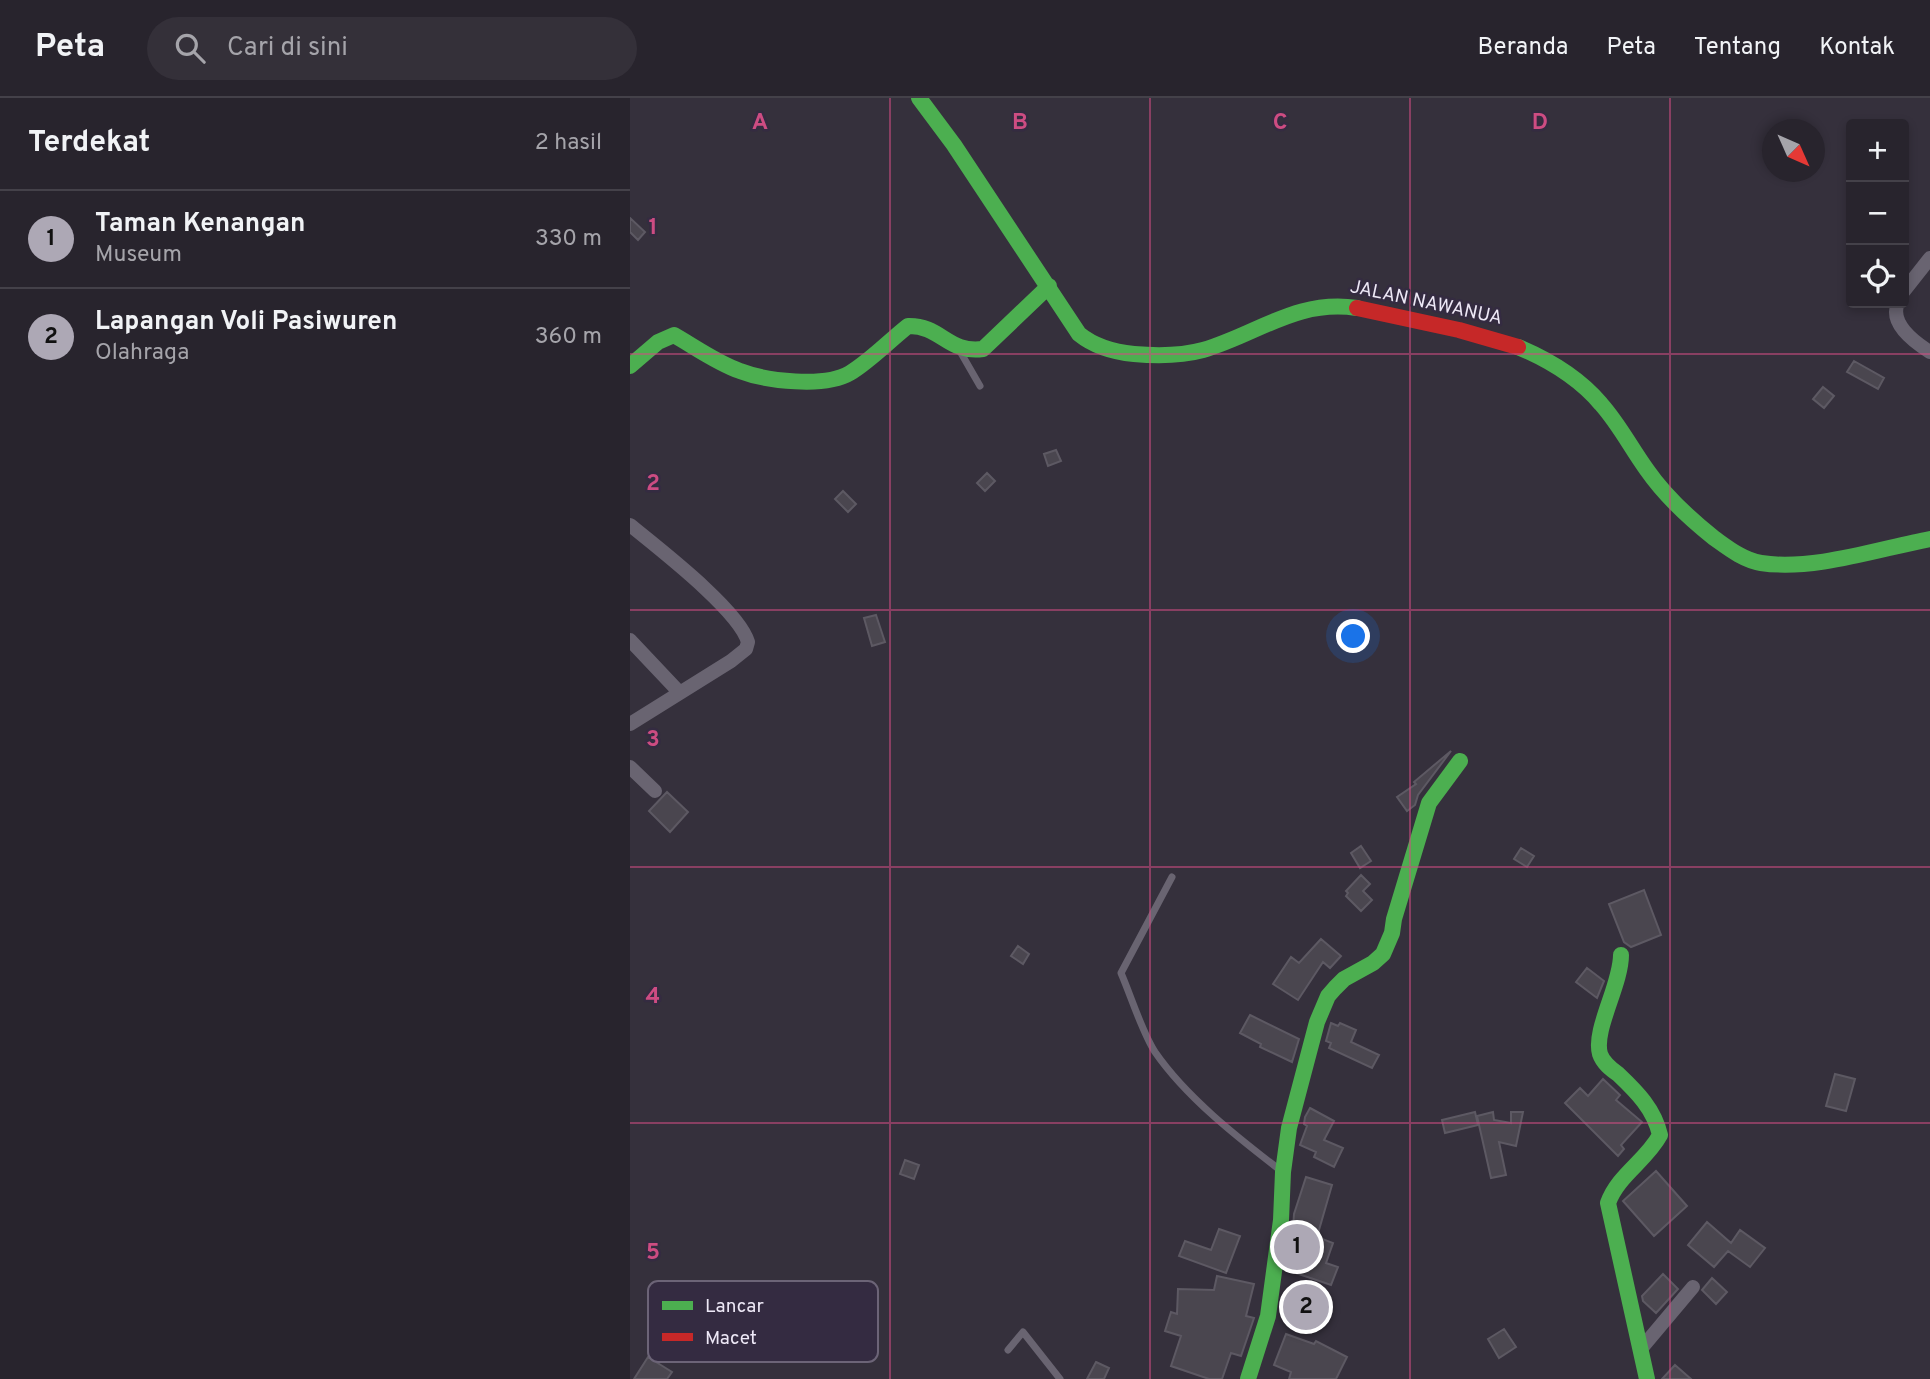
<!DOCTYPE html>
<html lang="id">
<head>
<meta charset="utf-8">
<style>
	body { margin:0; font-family:Overpass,sans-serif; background:#343039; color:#f1f3f6 }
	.controls { position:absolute; right:21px; top:21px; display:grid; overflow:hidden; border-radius:7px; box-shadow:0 4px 10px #0003 }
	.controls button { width:63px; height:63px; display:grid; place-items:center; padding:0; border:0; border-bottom:2px solid #444149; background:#28242d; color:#f1f3f6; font:35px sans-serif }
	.compass { position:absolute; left:1132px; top:21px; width:63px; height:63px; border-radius:50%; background:#28242d; box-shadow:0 4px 10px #0003; rotate:135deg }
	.you { position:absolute; left:724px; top:539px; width:24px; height:24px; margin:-18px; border:5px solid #fff; border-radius:50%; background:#1a73e8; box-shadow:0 0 0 10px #1a73e833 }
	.badge { display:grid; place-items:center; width:46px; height:46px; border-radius:50%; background:#ada8b5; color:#111; font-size:23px; font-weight:700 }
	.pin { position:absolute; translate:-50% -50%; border:4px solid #fff; box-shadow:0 2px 7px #0006 }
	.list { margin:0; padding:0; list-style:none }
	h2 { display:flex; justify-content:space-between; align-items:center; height:91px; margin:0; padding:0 28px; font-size:30px }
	h2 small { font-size:23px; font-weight:400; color:#a5a4aa }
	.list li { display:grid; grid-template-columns:46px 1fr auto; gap:21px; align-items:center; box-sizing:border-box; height:98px; padding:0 28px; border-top:2px solid #444149 }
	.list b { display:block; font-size:26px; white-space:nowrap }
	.list p { margin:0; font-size:23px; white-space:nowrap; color:#a5a4aa }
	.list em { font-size:23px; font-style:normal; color:#a5a4aa }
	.icon { flex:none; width:38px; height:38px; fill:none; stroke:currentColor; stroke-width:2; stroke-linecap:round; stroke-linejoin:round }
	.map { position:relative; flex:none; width:1300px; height:1281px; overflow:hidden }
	header { display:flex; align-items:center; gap:42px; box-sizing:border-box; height:98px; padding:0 35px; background:#28242d; border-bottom:2px solid #444149 }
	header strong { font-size:33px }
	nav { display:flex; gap:38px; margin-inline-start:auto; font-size:24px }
	.search { width:490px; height:63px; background:#343039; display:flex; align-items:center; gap:18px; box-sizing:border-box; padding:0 24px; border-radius:38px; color:#a5a4aa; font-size:26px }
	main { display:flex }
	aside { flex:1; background:#28242d }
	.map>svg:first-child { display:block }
	.green { fill:#2a4c3e }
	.building { fill:#4a464f; stroke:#5d5963; stroke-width:2 }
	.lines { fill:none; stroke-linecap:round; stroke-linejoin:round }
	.lane { stroke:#696471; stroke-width:7 }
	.street { stroke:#696471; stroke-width:14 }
	.fast { stroke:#4caf50; stroke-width:16 }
	.jam { stroke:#c62828; stroke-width:16 }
	.grid { fill:none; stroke:#cd4c82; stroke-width:2; stroke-opacity:0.55 }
	.labels { text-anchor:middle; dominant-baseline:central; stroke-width:5; stroke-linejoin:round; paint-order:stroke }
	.street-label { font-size:19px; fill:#ede8f6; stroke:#342b41 }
	.key { fill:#342b41; stroke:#6c6477; stroke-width:2 }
	.key-label { font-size:19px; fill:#ede8f6 }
	.grid-label { font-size:23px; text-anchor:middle; font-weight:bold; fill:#cd4c82; stroke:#342b41; stroke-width:5; stroke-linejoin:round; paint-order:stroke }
</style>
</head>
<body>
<header>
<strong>Peta</strong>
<div class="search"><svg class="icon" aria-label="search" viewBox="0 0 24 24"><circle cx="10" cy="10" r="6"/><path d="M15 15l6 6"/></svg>Cari di sini</div>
<nav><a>Beranda</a><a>Peta</a><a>Tentang</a><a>Kontak</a></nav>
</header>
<main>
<aside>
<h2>Terdekat<small>2 hasil</small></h2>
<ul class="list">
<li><span class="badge">1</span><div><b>Taman Kenangan</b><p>Museum</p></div><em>330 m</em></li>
<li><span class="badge">2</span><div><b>Lapangan Voli Pasiwuren</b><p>Olahraga</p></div><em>360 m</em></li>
</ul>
</aside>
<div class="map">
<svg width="1300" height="1281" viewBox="0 0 1300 1281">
	<rect width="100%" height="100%" fill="#35303c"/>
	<path class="green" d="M661 1189 700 1205 691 1229 652 1213Z"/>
	<path class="building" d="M0 120 15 134 8 142 0 134Z
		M1224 263 1254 280 1248 291 1217 274Z
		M1193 289 1204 298 1194 310 1183 301Z
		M426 352 431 363 418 368 414 356Z
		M357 375 365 383 355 393 347 385Z
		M213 393 226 406 218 414 205 401Z
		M246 517 255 544 242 548 234 520Z
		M821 653 788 697 785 707 777 713 767 699 786 686 784 684Z
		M37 694 58 714 40 734 19 713Z
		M731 748 741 763 730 770 721 755Z
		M891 750 904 758 897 769 884 761Z
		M731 777 740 786 733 793 742 802 731 813 716 798 718 795 716 793Z
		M1014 792 1031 837 1001 849 994 844 979 806Z
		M691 841 711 858 700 870 693 864 668 902 643 886 661 859 669 865Z
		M388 848 399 856 393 866 381 858Z
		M957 870 974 883 967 900 946 884Z
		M620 917 669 941 662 964 630 949 631 946 610 935Z
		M701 925 708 928 710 925 726 932 721 944 749 957 742 970 699 950 701 945 696 943Z
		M1205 976 1225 981 1216 1013 1196 1008Z
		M973 981 990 997 986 1002 1012 1024 991 1047 994 1051 988 1058 935 1005 950 990 958 998Z
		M680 1010 704 1023 694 1042 713 1050 704 1069 684 1059 686 1054 670 1047 677 1028 674 1026 675 1019Z
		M845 1014 848 1027 815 1035 812 1022Z
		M863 1014 864 1022 881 1025V1014H893L886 1048 869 1044 876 1077 861 1080 847 1018Z
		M275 1062 289 1067 284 1081 270 1076Z
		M1026 1073 1057 1108 1024 1138 993 1103Z
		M676 1079 702 1087 687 1139 703 1145 696 1165 708 1169 701 1187 657 1172 670 1133 663 1131 664 1116Z
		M1077 1124 1101 1145 1110 1132 1135 1150 1120 1169 1098 1153 1084 1169 1058 1147Z
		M589 1131 610 1138 596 1175 549 1158 555 1143 581 1152Z
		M1033 1176 1048 1191 1026 1215 1013 1203 1012 1198Z
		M587 1178 624 1186 616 1218 624 1220 611 1258 601 1255 592 1281H579L541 1268 551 1238 535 1233 541 1214 547 1216 548 1191 584 1192Z
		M1082 1180 1097 1194 1086 1206 1072 1192Z
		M874 1231 886 1249 869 1260 858 1241Z
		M656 1236 684 1246 686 1243 717 1259 706 1281H659L661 1274 644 1267Z
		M18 1259 42 1274 37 1281H4Z
		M466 1264 479 1270 474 1281H457Z
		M1045 1267 1061 1281H1032Z"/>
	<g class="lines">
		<path class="lane" d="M331 255 350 288
			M542 779 491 875C501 898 512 934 525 954 556 999 607 1039 650 1072
			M378 1252 393 1234 430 1281"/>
		<path class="street" d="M1274 193 1300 160
			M1268 205C1259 225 1284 244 1300 254
			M0 427C28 450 109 512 118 544L116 551 101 563 0 626
			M0 542 50 595
			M0 669 25 693
			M1010 1252 1063 1189"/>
		<path class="fast" d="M289 0 324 47 449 236C465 249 483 254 504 256 527 258 551 258 573 252 628 236 666 201 727 210
			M888 249C919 262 949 280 971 306 989 326 1001 350 1017 372 1035 398 1059 420 1084 440 1098 450 1113 462 1131 465 1183 473 1248 451 1300 441
			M0 268 28 244 44 237C65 249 87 265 110 273 136 283 195 290 220 275 240 263 259 243 278 228 311 227 318 256 353 251L419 188
			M991 857C991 887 963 932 970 956 973 965 981 971 988 976 1007 994 1024 1011 1030 1037 1016 1063 988 1077 978 1105L1017 1281
			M618 1281 638 1218 651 1122 653 1074 659 1030 687 924 698 898 705 890 714 881 743 865 753 856 762 835 764 821 799 705 830 663"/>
		<path class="jam" d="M727 210 829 232 888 249"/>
	</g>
	<path class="grid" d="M260 0V1281M520 0V1281M780 0V1281M1040 0V1281M0 256H1300M0 512H1300M0 769H1300M0 1025H1300"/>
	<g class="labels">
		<g class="street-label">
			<text transform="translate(796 205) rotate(12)">JALAN NAWANUA</text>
		</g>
	</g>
	<rect x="18" y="1183" width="230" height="81" rx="10" class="key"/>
	<rect x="32" y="1203" width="31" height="9" fill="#4caf50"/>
	<rect x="32" y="1235" width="31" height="8" fill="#c62828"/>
	<g class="key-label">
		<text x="75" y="1214">Lancar</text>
		<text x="75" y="1246">Macet</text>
	</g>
	<g class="grid-label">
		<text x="130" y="31">A</text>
		<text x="390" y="31">B</text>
		<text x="650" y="31">C</text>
		<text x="910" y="31">D</text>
		<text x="23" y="136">1</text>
		<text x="23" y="392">2</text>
		<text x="23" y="648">3</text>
		<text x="23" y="905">4</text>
		<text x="23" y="1161">5</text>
	</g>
</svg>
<div class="controls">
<button>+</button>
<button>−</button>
<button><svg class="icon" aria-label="locate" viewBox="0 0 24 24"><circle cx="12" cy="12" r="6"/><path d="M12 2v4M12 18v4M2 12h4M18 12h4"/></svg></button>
</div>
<svg class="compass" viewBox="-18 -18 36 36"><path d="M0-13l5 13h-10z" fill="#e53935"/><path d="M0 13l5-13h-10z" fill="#a5a4aa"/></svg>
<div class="you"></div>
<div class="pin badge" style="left:667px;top:1149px">1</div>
<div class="pin badge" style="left:676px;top:1209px">2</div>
</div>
</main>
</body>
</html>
